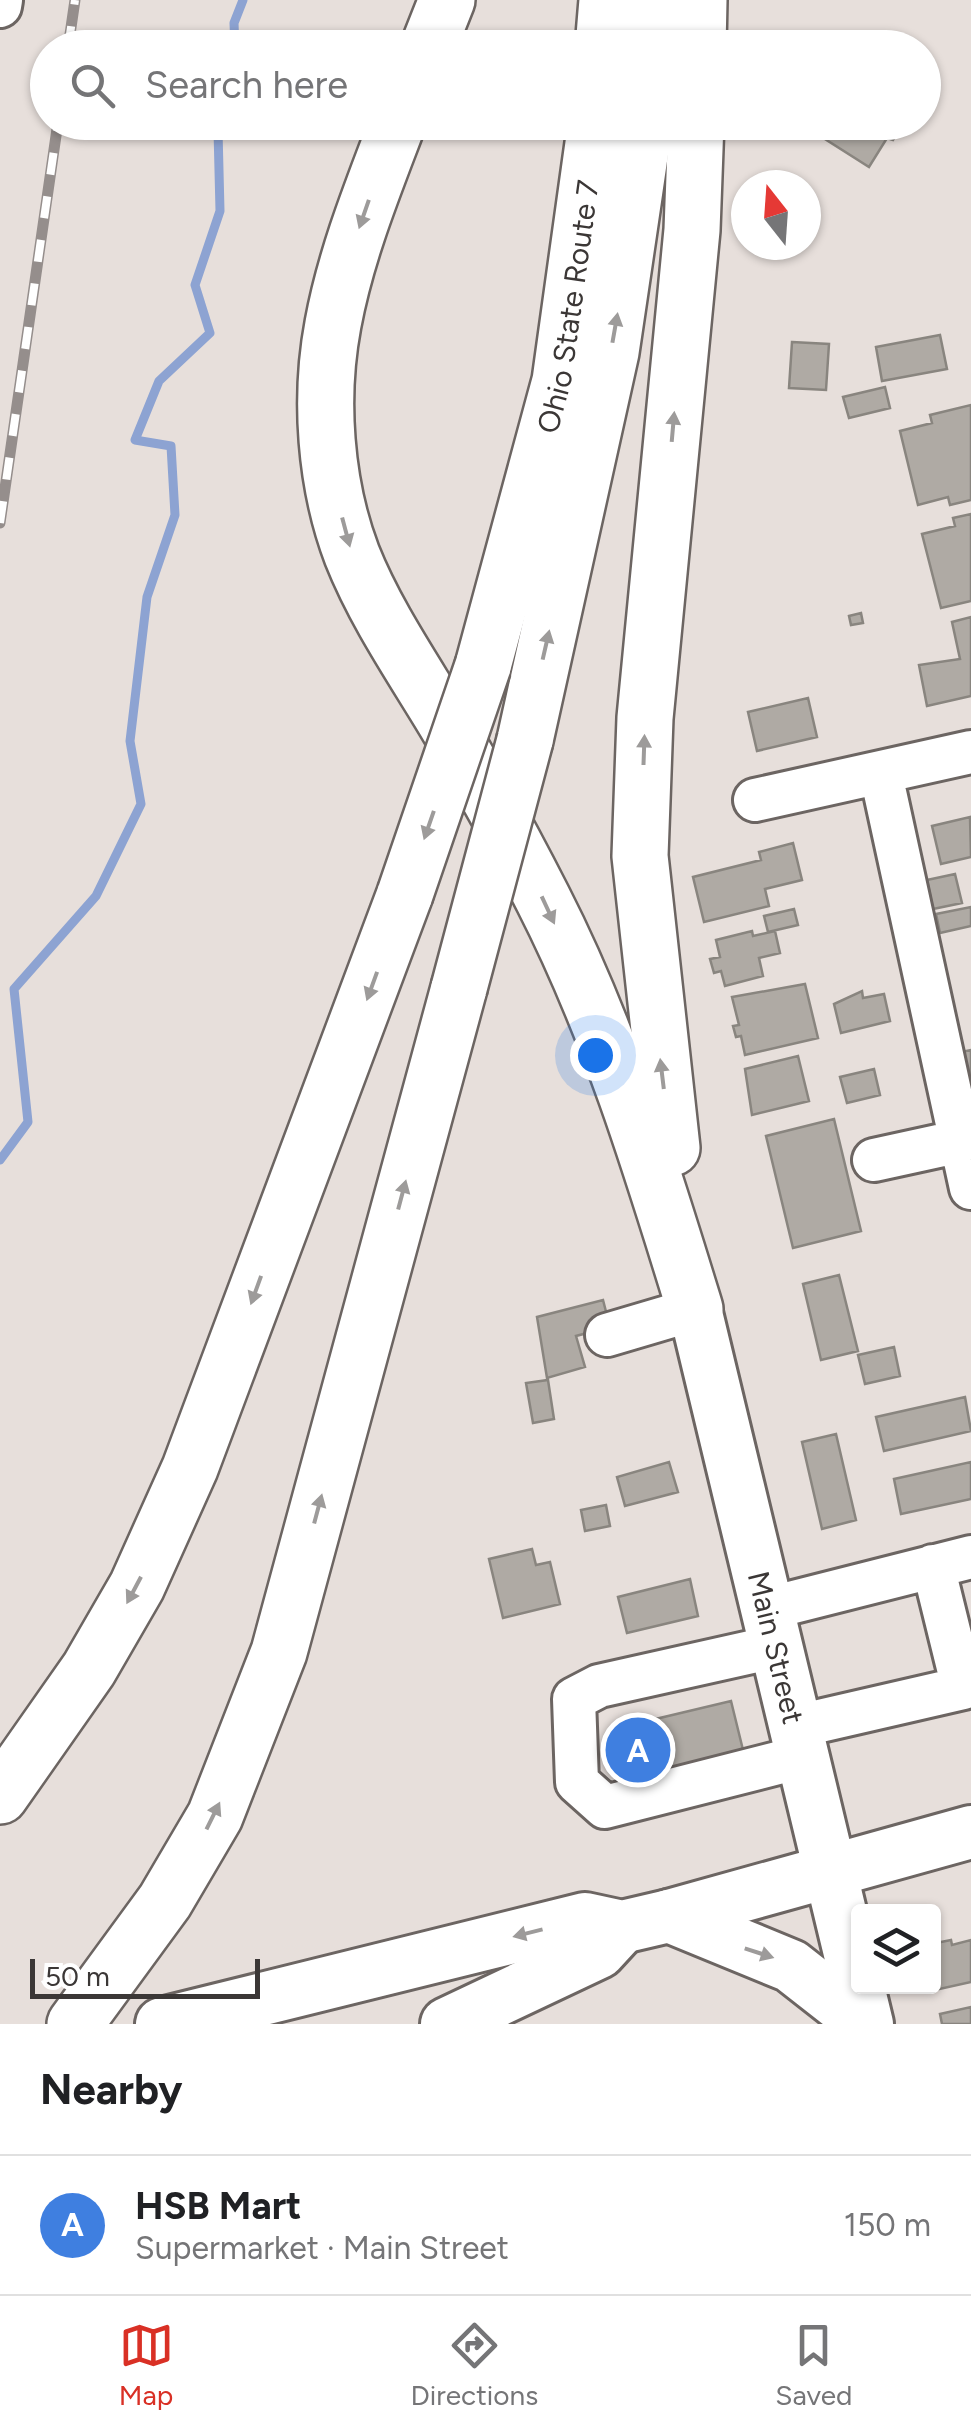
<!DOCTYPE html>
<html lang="en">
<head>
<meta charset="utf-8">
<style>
	body { margin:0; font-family:Figtree,sans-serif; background:#f6f6f6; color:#202124 }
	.controls { position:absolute; right:30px; bottom:30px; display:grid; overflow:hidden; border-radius:10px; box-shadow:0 2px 8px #0004 }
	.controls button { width:90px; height:90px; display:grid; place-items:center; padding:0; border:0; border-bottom:2px solid #e0e0e0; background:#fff; color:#202124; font:50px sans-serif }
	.compass { position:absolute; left:731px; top:170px; width:90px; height:90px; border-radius:50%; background:#fff; box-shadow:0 2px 8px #0004; rotate:343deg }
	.scale { position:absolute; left:30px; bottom:25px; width:230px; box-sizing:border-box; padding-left:10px; border:5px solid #3b3736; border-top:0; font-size:28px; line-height:35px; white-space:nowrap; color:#3b3736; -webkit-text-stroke:8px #fff; paint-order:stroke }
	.you { position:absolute; left:595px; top:1055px; width:35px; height:35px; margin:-25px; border:8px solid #fff; border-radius:50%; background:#1a73e8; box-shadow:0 0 0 15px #1a73e833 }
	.badge { display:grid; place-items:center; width:65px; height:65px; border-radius:50%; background:#d93025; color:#fff; font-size:32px; font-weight:700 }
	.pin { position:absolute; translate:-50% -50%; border:5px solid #fff; box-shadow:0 2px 10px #0006 }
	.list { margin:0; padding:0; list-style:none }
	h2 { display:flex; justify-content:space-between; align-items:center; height:130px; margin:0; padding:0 40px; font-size:42px }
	h2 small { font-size:32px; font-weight:400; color:#757577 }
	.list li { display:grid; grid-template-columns:65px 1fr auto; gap:30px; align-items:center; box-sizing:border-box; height:140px; padding:0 40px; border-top:2px solid #e0e0e0 }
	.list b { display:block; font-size:38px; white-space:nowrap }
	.list p { margin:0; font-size:32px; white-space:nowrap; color:#757577 }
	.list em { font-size:32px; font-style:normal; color:#757577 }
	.icon { flex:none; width:55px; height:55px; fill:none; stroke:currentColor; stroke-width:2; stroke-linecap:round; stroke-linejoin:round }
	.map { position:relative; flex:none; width:971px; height:2024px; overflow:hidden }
	.search { position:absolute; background:#fff; box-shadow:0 2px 8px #0004; left:30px; right:30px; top:30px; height:110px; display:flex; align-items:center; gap:25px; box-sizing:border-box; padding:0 35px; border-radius:55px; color:#757577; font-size:38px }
	.sheet { height:270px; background:#fff }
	nav { display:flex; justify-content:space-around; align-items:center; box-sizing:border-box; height:140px; border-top:2px solid #e0e0e0; background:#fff; font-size:28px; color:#757577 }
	nav a { display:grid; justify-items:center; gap:5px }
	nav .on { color:#d93025 }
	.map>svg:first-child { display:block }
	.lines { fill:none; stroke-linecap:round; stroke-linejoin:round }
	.stream { stroke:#8da3d2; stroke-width:9 }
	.building { fill:#afaaa4; stroke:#89857f; stroke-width:2.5 }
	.minor-casing { stroke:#6c6562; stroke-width:48 }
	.major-casing { stroke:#6c6562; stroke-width:58 }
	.highway-casing { stroke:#6c6562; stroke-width:60 }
	.minor { stroke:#fff; stroke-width:42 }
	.major { stroke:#fff; stroke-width:52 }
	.highway { stroke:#fff; stroke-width:55 }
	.rail-casing { stroke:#958e8c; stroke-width:11 }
	.rail { stroke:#fff; stroke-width:8; stroke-dasharray:22; stroke-linecap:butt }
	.highway-bridge-casing { stroke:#6c6562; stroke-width:60; stroke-linecap:butt }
	.highway-bridge { stroke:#fff; stroke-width:55 }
	.oneway { fill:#9d9b9a }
	.labels { text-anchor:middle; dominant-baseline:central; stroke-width:9; stroke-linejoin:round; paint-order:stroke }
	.street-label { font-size:30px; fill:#3b3736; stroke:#fff }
</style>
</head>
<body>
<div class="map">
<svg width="971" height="2024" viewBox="0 0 971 2024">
	<rect width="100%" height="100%" fill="#e7dfdb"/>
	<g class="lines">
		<path class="stream" d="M235 48 234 23 243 0
			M0 1160 28 1122 14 989 96 896 141 804 130 741 147 597 175 515 171 446 135 440 159 381 210 333 195 285 220 211 218 130 222 122"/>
	</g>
	<path class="building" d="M924 76 934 83 924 110Z
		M820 122H904L893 140 887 138 869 167 814 132Z
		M940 335 947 369 882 381 876 347Z
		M792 342 829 344 826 390 789 388Z
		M885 387 890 408 849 418 843 397Z
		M971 405V500L950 505 948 497 918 505 900 431 932 423 930 415Z
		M971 514V601L941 608 922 534 955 526 953 518Z
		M861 613 863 623 851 625 849 616Z
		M971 617V696L927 706 919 665 960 659 952 622Z
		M808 698 817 737 757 751 748 712Z
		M970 817 971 857 941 864 932 826Z
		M793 843 802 880 765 889 769 906 704 922 693 877 761 860 759 852Z
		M955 874 962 903 933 909 927 880Z
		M971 907V926L940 933 936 914Z
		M794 909 798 925 768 932 764 916Z
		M752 931 753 936 775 931 780 953 759 958 763 976 725 986 721 971 714 973 710 959 720 957 716 940Z
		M805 984 818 1038 745 1055 741 1036 736 1037 733 1026 739 1025 732 997Z
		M862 991 863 998 884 994 890 1021 841 1033 834 1004Z
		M971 1050V1089L952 1054Z
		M798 1056 809 1101 752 1115 745 1069Z
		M874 1069 880 1095 847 1103 840 1077Z
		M834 1119 861 1231 793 1248 766 1136Z
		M839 1275 858 1351 821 1360 803 1284Z
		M603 1300 610 1327 576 1336 585 1367 547 1378 537 1317Z
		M894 1347 900 1376 865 1384 858 1355Z
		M548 1380 554 1419 533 1423 526 1383Z
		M965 1397 971 1431 884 1451 876 1417Z
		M836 1434 856 1520 822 1529 802 1442Z
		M669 1462 678 1492 625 1506 617 1477Z
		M971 1462V1499L901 1514 894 1479Z
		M606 1505 610 1526 585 1531 581 1510Z
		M532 1549 536 1565 550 1562 560 1604 503 1618 489 1559Z
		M690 1579 698 1616 627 1633 618 1597Z
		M731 1701 744 1754 657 1775 643 1722Z
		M643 1722 660 1789 622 1798 617 1776 632 1772 621 1728Z
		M951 1940 952 1945 971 1940V1982L935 1990 934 1960 939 1959 936 1943Z
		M971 2007V2024H942L940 2014Z"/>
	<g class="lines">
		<defs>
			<path id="minor" d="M0 6 1 0
				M881 774 971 1188
				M755 800 971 752
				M874 1160 961 1141
				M607 1335 695 1309
				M770 1608 971 1557
				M778 1646 599 1686 574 1699 577 1782 605 1807 805 1756
				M798 1726 963 1688 933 1566"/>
			<g id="major">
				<path id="s1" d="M695 1309 867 2024"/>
				<path d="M669 1916 791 1966 865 2024"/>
				<path d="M162 2024 585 1919 622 1927 669 1916 971 1832"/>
				<path d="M447 2024 599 1952 622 1927"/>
			</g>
			<g id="highway">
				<path d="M428 48 447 0"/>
				<path d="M603 48 607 0"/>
				<path d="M652 48 654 0"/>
				<path d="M698 48 699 0"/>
				<path d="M398 122C373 188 346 254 333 324 319 398 325 484 352 555 375 613 412 667 444 720 479 778 512 838 543 899 610 1030 652 1169 695 1309"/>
				<path id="s2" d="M483 666 560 381 596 122"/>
				<path d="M525 740 611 352 645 122"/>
				<path d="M672 1148 640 856 645 718 692 230 696 122"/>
				<path d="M0 1796 89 1669 137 1586 190 1468 405 894"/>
				<path d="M75 2024 165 1901 215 1816 279 1652 459 988"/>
			</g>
		</defs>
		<use href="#minor" class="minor-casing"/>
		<use href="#major" class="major-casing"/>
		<use href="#highway" class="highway-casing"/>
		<use href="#minor" class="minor"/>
		<use href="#major" class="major"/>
		<use href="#highway" class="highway"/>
		<defs>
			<path id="rail" d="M68 48 75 0
				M0 523 58 122"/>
		</defs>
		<use href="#rail" class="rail-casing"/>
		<use href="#rail" class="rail"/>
		<defs>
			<path id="highway-bridge" d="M405 894 483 666
				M459 988 525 740"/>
		</defs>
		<use href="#highway-bridge" class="highway-bridge-casing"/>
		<use href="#highway-bridge" class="highway-bridge"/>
	</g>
	<defs><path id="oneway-solid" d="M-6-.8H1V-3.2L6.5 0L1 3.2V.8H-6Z" transform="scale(2.5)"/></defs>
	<g class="oneway">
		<use href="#oneway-solid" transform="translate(364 214) rotate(109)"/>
		<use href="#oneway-solid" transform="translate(615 328) rotate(-80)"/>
		<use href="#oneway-solid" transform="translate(673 427) rotate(-85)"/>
		<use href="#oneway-solid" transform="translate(346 532) rotate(75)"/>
		<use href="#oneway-solid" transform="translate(546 645) rotate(-77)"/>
		<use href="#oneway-solid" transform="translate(644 750) rotate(-88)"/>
		<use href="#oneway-solid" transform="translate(429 825) rotate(109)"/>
		<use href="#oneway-solid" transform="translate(548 910) rotate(65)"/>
		<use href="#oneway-solid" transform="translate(372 986) rotate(110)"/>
		<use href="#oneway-solid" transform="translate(662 1074) rotate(-97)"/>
		<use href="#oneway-solid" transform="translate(402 1195) rotate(-75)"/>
		<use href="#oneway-solid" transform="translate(256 1290) rotate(110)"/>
		<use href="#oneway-solid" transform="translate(318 1509) rotate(-75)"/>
		<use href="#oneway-solid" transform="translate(134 1590) rotate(118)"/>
		<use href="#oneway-solid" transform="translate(213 1816) rotate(-64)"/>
		<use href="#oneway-solid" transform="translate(528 1933) rotate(166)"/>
		<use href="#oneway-solid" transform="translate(759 1953) rotate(18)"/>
	</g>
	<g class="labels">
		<g class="street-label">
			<text stroke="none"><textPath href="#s2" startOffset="370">Ohio State Route 7</textPath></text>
			<text stroke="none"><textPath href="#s1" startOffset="348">Main Street</textPath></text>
		</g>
	</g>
</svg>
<div class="controls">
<button><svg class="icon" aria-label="layers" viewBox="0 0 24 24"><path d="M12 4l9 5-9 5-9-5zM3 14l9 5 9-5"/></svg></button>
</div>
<svg class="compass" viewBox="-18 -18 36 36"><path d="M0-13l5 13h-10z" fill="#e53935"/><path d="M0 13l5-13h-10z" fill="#757577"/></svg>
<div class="scale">50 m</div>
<div class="you"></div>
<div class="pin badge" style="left:638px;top:1750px;background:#3f7fe0">A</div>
<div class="search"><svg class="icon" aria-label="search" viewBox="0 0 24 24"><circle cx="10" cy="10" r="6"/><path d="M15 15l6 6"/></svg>Search here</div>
</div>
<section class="sheet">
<h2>Nearby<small></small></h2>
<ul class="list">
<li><span class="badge" style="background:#3f7fe0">A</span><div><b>HSB Mart</b><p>Supermarket · Main Street</p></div><em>150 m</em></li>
</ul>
</section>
<nav>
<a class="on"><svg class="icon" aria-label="map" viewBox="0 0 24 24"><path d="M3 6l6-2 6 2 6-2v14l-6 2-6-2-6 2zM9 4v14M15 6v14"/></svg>Map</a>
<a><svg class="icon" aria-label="directions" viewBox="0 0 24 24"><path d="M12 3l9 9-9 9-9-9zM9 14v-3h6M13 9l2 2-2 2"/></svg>Directions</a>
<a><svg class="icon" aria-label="saved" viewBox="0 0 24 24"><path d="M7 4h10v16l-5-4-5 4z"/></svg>Saved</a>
</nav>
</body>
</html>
